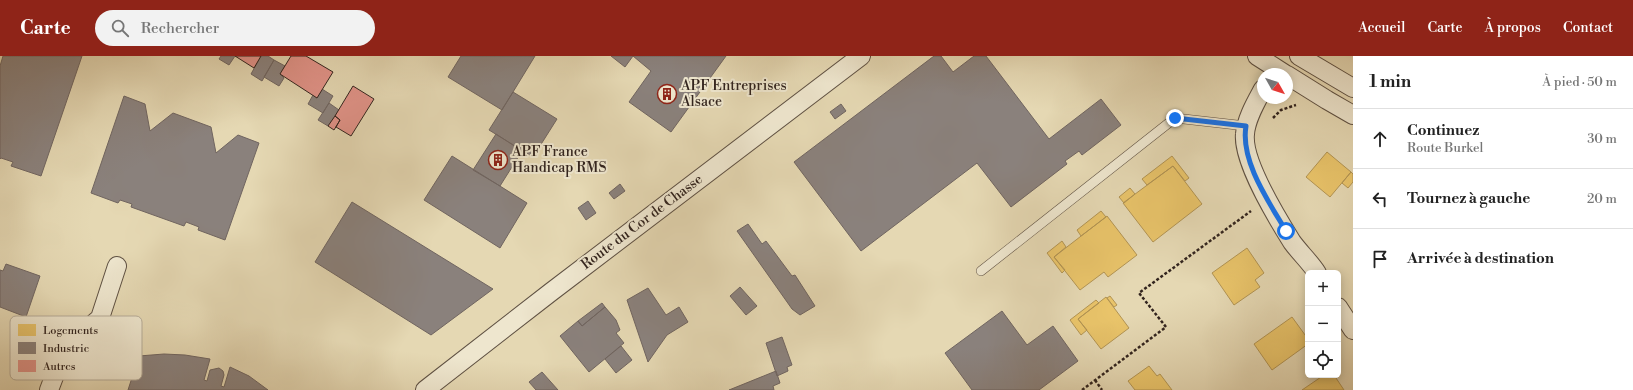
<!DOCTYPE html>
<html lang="fr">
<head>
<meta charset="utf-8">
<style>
	body { margin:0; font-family:"Libre Bodoni",serif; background:#f2f2f2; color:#222 }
	.controls { position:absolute; right:12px; bottom:12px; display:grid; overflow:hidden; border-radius:6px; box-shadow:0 2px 10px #0003 }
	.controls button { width:36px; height:36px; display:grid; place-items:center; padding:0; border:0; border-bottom:1px solid #e0e0e0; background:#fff; color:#222; font:20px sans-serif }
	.compass { position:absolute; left:1257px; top:12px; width:36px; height:36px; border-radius:50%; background:#fff; box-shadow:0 2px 10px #0003; rotate:129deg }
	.stop { position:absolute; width:12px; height:12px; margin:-9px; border:3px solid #1a73e8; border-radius:50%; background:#fff }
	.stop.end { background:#1a73e8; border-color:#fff; box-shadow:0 1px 4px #0008 }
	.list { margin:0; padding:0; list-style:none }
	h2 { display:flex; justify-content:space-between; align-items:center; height:52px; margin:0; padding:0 16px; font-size:17px }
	h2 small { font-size:13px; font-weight:400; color:#767676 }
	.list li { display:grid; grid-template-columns:26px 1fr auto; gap:12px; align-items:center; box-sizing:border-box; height:60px; padding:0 16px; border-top:1px solid #e0e0e0 }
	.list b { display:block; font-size:15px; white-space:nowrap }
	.list p { margin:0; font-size:13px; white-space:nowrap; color:#767676 }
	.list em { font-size:13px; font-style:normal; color:#767676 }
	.icon { flex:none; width:22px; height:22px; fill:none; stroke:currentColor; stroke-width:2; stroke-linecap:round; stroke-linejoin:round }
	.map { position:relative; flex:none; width:1353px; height:334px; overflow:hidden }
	header { display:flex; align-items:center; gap:24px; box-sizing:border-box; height:56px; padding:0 20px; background:#8f2418; color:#fff }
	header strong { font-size:19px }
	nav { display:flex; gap:22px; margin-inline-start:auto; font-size:14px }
	.search { width:280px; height:36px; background:#f2f2f2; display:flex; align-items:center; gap:10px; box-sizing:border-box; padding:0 14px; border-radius:22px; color:#767676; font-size:15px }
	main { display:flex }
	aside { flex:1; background:#fff }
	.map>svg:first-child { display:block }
	.homes { fill:#e9c46a; stroke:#b29453 }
	.industry { fill:#8a817c; stroke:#706560 }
	.building { fill:#e29389; stroke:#32241e }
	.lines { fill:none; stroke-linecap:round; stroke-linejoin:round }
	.lane-casing { stroke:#5f5143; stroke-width:10 }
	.street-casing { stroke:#5f5143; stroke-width:20 }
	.path { stroke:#32241e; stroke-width:2.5; stroke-dasharray:3 2; stroke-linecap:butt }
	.lane { stroke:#eee6ce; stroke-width:9 }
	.street { stroke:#eee6ce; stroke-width:18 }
	.route { stroke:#1a73e8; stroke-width:5 }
	.labels { text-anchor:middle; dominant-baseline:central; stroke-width:4; stroke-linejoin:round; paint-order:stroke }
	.poi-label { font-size:14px; fill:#32241e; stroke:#eee6ce; text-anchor:start }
	.street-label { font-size:14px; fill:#32241e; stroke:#eee6ce }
	.key { fill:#eee6ce; stroke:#b6ac99; stroke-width:1 }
	.key-label { font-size:11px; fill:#32241e }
</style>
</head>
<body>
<header>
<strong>Carte</strong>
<div class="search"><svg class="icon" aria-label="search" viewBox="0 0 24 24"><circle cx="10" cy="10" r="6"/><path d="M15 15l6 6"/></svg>Rechercher</div>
<nav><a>Accueil</a><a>Carte</a><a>À propos</a><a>Contact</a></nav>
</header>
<main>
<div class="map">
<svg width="1353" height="334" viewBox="0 0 1353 334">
	<rect width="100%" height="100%" fill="#e5d8b3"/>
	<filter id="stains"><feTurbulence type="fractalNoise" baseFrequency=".005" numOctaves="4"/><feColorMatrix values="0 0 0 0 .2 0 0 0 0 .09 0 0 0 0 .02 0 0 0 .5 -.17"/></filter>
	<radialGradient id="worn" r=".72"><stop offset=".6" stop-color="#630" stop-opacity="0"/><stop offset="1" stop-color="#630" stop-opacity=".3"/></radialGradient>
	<path class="homes" d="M1327 96 1351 116 1330 141 1306 121Z
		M1172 100 1189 122 1185 125 1173 110 1147 129 1142 123Z
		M1173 110 1202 148 1153 186 1123 147Z
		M1351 116 1353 118V126L1348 132 1342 127Z
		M1130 132 1135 138 1124 147 1119 141Z
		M1101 155 1106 161 1081 180 1077 174Z
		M1107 160 1137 199 1108 221 1104 216 1080 234 1054 201Z
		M1062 185 1066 191 1054 201 1065 214 1062 217 1047 197Z
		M1247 192 1264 217 1255 224 1260 231 1234 249 1212 217Z
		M1110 240 1117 249 1114 251 1107 242Z
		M1106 241 1129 272 1101 293 1078 263Z
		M1096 244 1099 247 1078 263 1087 274 1081 279 1070 264Z
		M1292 261 1308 283V288L1272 314 1254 288Z
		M1149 310 1157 320 1160 318 1172 334H1135L1128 325Z
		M1324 319H1334L1344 334H1302Z"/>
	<path class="industry" d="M3 0H82L41 120 11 110 13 106 1 102 0 103V10Z
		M221 0H235L229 9 219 3Z
		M261 0H268L274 4 262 25 251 18Z
		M461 0H535L502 54 448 21Z
		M611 0H633L625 11Z
		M633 0H726L671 76 629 46 651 15Z
		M934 0H941L953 16 974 0H986L1049 83 1101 43 1121 69 1082 99 1079 95 1065 105 1067 108 1011 151 977 107 861 195 794 106Z
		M274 4 285 10 280 18 284 22 279 30 264 21Z
		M322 33 333 40 323 57 308 48 313 39 317 42Z
		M513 36 557 63 533 101 489 74Z
		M124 40 145 48 150 75 173 57 211 71 216 97 238 79 259 87 225 184 198 174 199 171 186 166 184 170 131 151 132 148 120 144 118 147 91 137Z
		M329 47 339 54 328 70 318 64Z
		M841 48 846 55 835 63 830 56Z
		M496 78 522 95 500 130 473 114Z
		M452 100 527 147 500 192 424 144Z
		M620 128 625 135 614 143 609 137Z
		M588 145 596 157 586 164 578 152Z
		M352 146 493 233 431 279 315 206Z
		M748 168 762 188 766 185 792 220 795 219 815 250 800 259 792 253 737 175Z
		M6 208 40 220 26 261 0 251V214L3 215Z
		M740 231 757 250 746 259 730 240Z
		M648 232 666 259 679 251 688 266 667 279 648 306 627 244Z
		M602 247 605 251 582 270 578 265Z
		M605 251 616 264 620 274 616 277 624 287 589 316 560 280 578 265 582 270Z
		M1002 255 1027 289 1053 270 1078 305 1039 334H972L945 297Z
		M782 281 792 309 787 311 788 315 777 320 766 287Z
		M621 290 632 304 616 317 605 303Z
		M164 298 185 299 210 303 204 324 207 325 210 314 219 312 223 315 224 319 221 330 224 331 230 311 249 320 268 334H128L139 300Z
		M776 315 780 327 773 330 774 334H729Z
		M542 316 558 334H536L529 326Z"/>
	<path class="building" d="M235 0H261L254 12Z
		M291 0H306L333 16 317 42 280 18Z
		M353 30 374 43 351 80 336 71 340 64 335 60Z
		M335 60 340 64 334 74 328 70Z"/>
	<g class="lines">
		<defs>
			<path id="lane" d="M981 215 1175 62 1246 70"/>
			<path id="street" d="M1257 0 1285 18
				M1299 0 1353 32
				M1287 19 1327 44 1353 59
				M1263 33C1256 46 1246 63 1245 78 1242 105 1277 162 1292 186 1300 197 1310 206 1317 217
				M1338 251 1353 274
				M49 334 65 292 100 262 117 210
				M425 334 551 236 861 0"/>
		</defs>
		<use href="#lane" class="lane-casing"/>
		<use href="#street" class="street-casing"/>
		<path class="path" d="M1273 62 1281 54 1296 49
			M1095 324 1102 334
			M1082 334 1166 271 1139 237 1251 155"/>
		<use href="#lane" class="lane"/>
		<use href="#street" class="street"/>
	</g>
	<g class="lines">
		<path class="route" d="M1175 62 1246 70C1240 105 1269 146 1286 175"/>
	</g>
	<defs>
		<symbol id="building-ring" viewBox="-11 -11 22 22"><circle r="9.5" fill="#eee6ce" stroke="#8f2418" stroke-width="1.5"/><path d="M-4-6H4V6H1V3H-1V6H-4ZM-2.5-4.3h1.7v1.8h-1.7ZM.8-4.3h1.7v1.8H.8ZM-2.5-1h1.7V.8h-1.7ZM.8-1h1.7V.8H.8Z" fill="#8f2418"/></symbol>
	</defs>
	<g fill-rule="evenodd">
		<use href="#building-ring" x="656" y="27" width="22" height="22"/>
		<use href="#building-ring" x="487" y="93" width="22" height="22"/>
	</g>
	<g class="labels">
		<g class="poi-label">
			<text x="681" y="30">APF Entreprises<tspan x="681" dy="16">Alsace</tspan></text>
			<text x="512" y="96">APF France<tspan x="512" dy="16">Handicap RMS</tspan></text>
		</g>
		<g class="street-label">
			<text transform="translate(642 166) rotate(-37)">Route du Cor de Chasse</text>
		</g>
	</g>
	<rect x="10" y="260" width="132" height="64" rx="6" class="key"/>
	<rect x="18" y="268" width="18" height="12" fill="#e9c46a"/>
	<rect x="18" y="286" width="18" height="12" fill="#8a817c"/>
	<rect x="18" y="304" width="18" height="12" fill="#e29389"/>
	<g class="key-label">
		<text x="43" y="278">Logements</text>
		<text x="43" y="296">Industrie</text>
		<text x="43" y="314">Autres</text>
	</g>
	<rect width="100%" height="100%" filter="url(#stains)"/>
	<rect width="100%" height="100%" fill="url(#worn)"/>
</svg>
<div class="controls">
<button>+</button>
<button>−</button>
<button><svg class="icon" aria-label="locate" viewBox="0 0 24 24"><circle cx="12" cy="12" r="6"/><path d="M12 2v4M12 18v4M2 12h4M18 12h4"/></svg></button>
</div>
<svg class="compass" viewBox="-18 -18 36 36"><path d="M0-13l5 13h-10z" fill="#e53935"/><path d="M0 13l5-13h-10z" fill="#767676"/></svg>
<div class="stop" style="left:1286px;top:175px"></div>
<div class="stop end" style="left:1175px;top:62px"></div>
</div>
<aside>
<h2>1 min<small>À pied · 50 m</small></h2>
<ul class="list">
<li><svg class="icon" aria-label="ahead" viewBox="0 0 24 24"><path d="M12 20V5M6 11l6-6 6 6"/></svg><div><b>Continuez</b><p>Route Burkel</p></div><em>30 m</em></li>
<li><svg class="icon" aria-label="left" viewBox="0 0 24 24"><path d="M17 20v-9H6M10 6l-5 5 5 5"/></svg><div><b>Tournez à gauche</b></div><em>20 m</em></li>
<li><svg class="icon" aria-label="arrive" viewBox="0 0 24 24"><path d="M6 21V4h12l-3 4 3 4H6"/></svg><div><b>Arrivée à destination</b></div></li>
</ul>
</aside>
</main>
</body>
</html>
